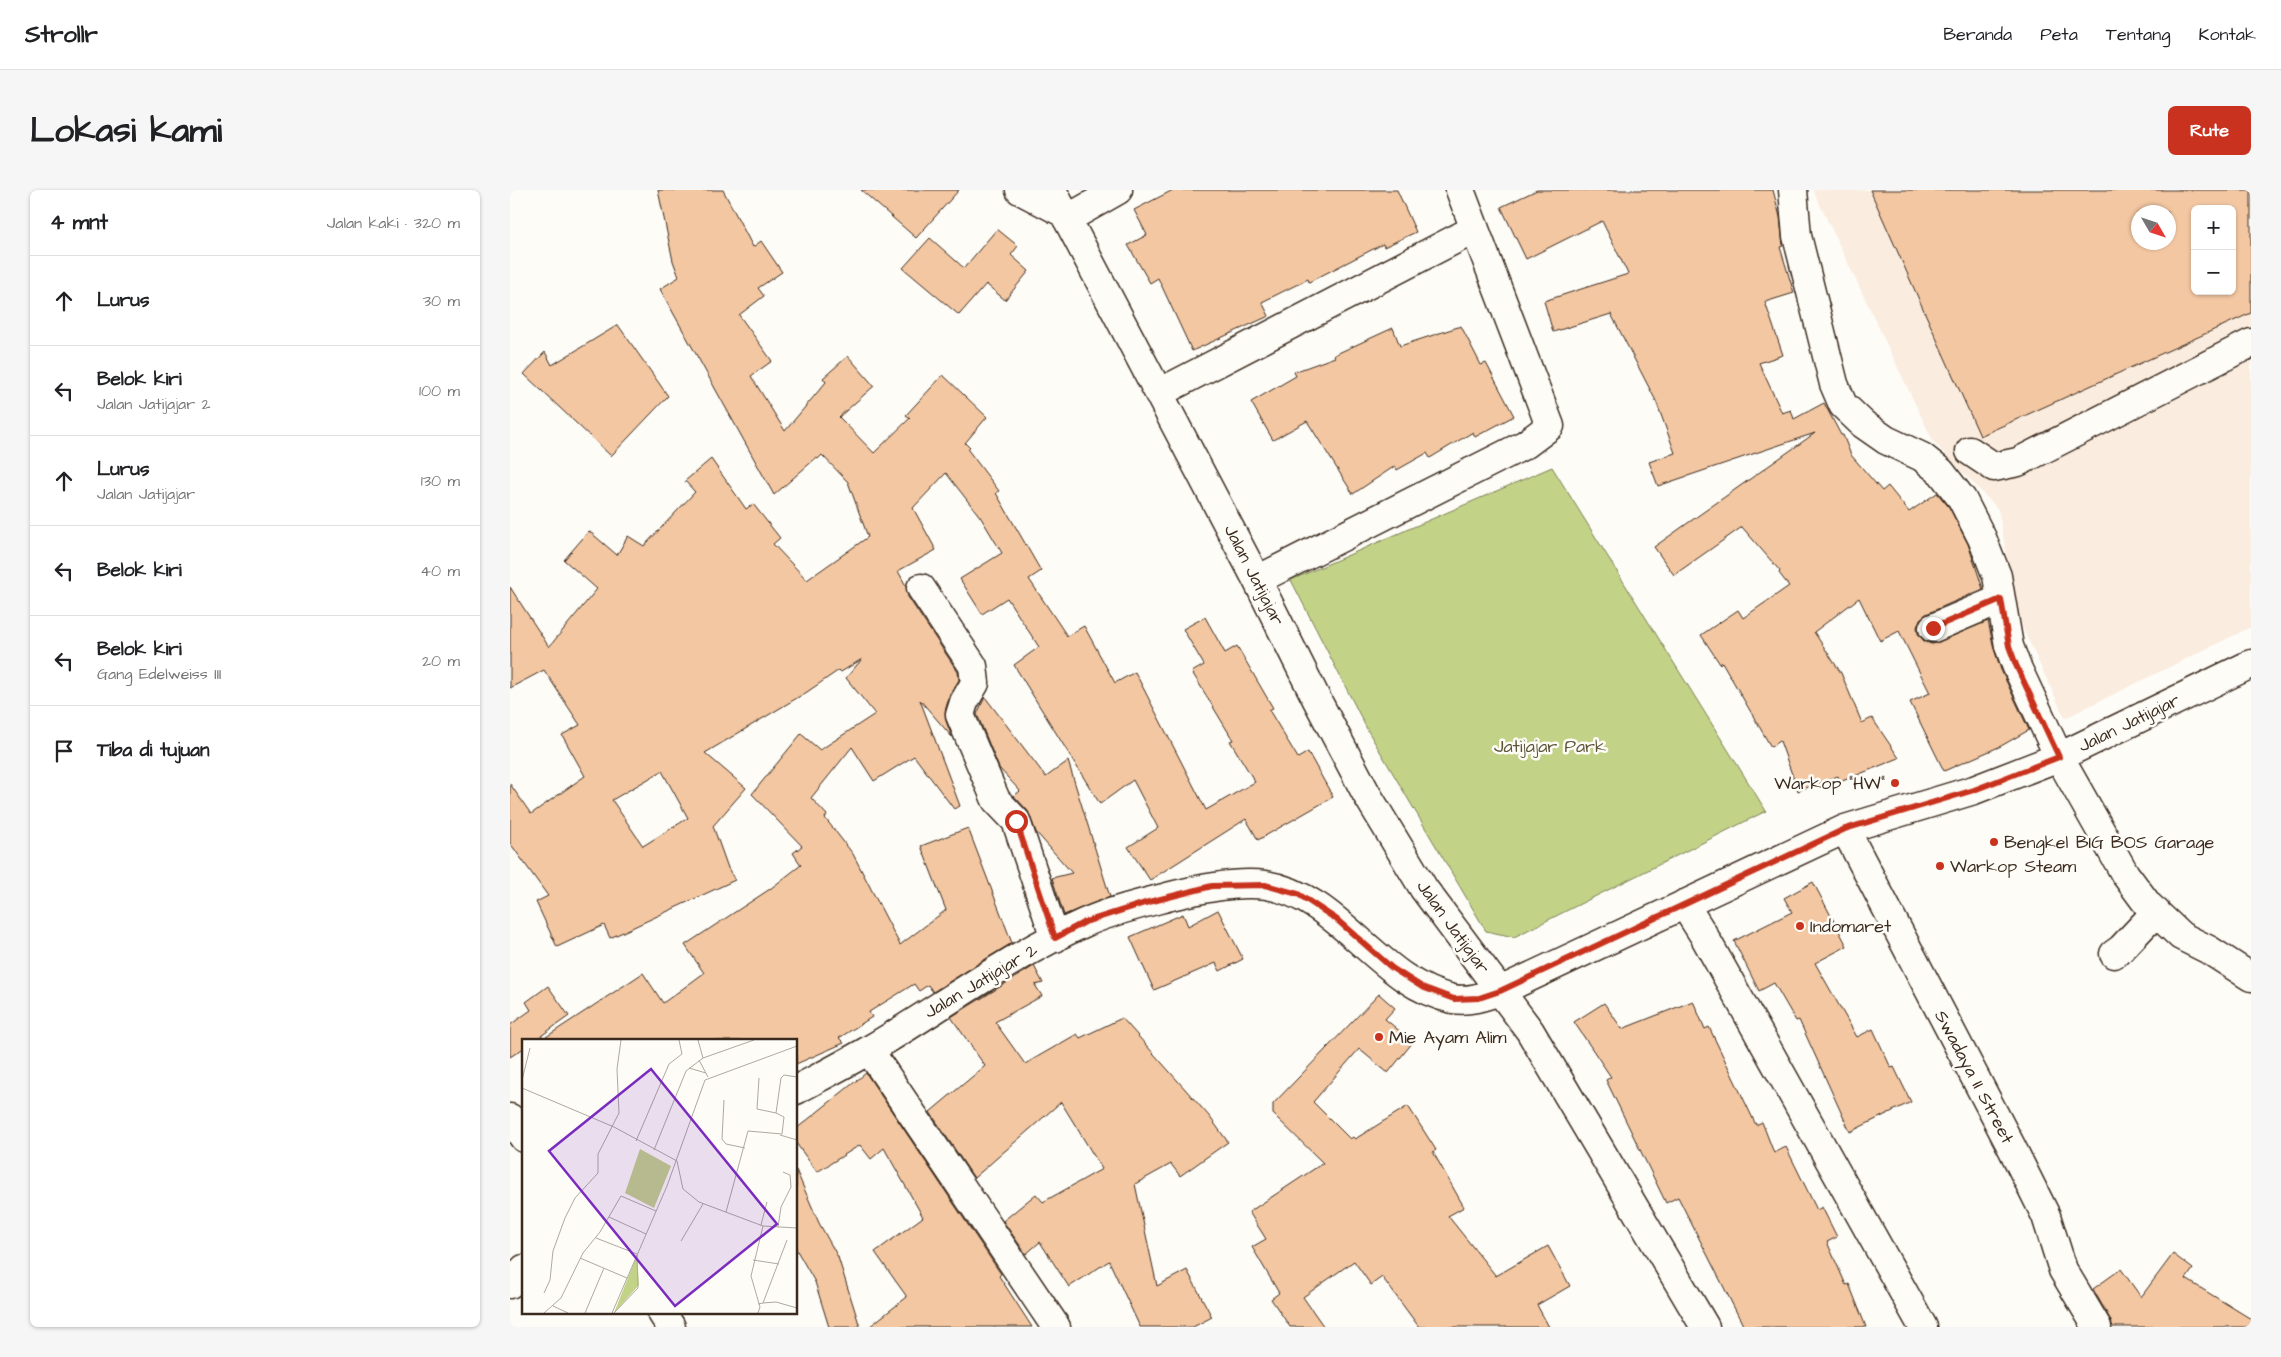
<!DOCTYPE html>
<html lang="id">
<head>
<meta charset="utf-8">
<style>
	body { margin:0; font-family:"Architects Daughter",sans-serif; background:#f6f6f6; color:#202124 }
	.controls { position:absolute; right:15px; top:15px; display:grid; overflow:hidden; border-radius:8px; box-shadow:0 1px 4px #0004 }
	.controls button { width:45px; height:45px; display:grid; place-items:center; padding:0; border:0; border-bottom:1px solid #e0e0e0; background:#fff; color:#202124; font:25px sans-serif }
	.compass { position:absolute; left:1621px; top:15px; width:45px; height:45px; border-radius:50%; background:#fff; box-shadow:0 1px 4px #0004; rotate:129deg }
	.stop { position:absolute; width:15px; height:15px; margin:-11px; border:4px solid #c8321e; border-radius:50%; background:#fff }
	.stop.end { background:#c8321e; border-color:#fff; box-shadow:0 1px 5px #0008 }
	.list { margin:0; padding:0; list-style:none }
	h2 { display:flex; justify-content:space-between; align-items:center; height:65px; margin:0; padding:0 20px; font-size:21px }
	h2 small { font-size:16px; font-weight:400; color:#757577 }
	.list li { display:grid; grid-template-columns:32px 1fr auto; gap:15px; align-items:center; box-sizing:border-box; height:90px; padding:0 20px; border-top:1px solid #e0e0e0 }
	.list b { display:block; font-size:19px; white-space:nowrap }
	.list p { margin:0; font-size:16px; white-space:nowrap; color:#757577 }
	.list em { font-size:16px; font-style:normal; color:#757577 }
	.icon { flex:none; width:28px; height:28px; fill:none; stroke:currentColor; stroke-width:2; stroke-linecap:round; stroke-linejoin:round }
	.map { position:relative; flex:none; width:1741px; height:1137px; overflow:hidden; border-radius:8px }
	header { display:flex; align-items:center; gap:30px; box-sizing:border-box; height:70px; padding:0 25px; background:#fff; border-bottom:1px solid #e0e0e0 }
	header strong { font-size:24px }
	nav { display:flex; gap:28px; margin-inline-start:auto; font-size:18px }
	.intro { display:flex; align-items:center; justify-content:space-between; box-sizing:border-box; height:120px; padding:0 30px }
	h1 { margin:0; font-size:35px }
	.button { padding:12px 22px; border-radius:8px; background:#c8321e; color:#fff; font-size:18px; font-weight:700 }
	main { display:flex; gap:30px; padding:0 30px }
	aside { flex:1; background:#fff; border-radius:8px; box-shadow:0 1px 4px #0004 }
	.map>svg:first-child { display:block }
	.built { fill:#faecde; fill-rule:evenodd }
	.green { fill:#c2d388; stroke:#7e7e53 }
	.building { fill:#f3c7a2; stroke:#3b2a1e; fill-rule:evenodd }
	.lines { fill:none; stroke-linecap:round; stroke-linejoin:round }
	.minor-casing { stroke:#3b2a1e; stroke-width:31 }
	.minor { stroke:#fdfcf7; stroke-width:28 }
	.route { stroke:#c8321e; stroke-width:6 }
	.poi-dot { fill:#c8321e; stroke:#fdfcf7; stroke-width:2 }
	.labels { text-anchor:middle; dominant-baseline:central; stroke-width:5; stroke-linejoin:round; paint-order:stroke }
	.street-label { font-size:18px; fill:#3b2a1e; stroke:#fdfcf7 }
	.park-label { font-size:18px; fill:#5d5438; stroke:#fdfcf7 }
	.poi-label { font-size:18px; fill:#3b2a1e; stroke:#fdfcf7; text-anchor:start }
	.inset-road { fill:none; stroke:#afa8a0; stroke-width:1 }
	.view { fill:#7b2cbf; fill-opacity:0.15; stroke:#7b2cbf; stroke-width:2.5 }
	.inset-edge { fill:none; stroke:#3b2a1e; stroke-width:2.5 }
</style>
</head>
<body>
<header>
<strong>Strollr</strong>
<nav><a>Beranda</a><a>Peta</a><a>Tentang</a><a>Kontak</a></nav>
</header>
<div class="intro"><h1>Lokasi kami</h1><a class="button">Rute</a></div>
<main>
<aside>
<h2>4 mnt<small>Jalan kaki · 320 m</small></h2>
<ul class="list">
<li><svg class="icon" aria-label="ahead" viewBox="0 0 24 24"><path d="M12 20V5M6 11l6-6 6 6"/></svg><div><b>Lurus</b></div><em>30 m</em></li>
<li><svg class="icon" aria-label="left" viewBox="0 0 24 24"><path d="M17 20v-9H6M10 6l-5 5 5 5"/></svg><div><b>Belok kiri</b><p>Jalan Jatijajar 2</p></div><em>100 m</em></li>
<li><svg class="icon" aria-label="ahead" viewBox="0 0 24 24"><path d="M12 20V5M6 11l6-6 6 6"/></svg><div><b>Lurus</b><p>Jalan Jatijajar</p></div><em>130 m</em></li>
<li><svg class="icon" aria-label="left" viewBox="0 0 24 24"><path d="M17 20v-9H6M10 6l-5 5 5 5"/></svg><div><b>Belok kiri</b></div><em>40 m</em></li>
<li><svg class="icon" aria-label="left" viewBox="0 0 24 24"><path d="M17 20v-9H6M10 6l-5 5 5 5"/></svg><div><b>Belok kiri</b><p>Gang Edelweiss III</p></div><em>20 m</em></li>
<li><svg class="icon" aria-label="arrive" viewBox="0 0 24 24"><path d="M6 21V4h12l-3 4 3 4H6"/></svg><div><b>Tiba di tujuan</b></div></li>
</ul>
</aside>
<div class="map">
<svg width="1741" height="1137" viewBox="0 0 1741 1137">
	<rect width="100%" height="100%" fill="#fdfcf7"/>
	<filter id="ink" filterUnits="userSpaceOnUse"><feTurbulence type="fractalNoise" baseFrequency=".02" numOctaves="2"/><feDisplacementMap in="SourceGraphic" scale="10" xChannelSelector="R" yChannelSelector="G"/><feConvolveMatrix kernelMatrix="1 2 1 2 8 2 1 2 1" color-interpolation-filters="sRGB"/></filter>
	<g filter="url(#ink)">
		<path class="built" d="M1303 0H1741V437L1555 528 1509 430 1488 319 1423 251ZM1685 19H1722V101H1685ZM1628 22H1658V52H1628Z"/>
		<path class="green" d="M1042 277 1256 621 1004 747 976 741 858 541 781 390Z"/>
		<path class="building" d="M148 0H213L243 57 251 51 272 82 248 98 254 106 229 125 262 171 241 186 275 241 316 192 313 188 338 166 364 196 329 227 364 263 400 228 396 225 433 185 477 227 455 253 460 258 458 260 489 301 486 303 531 381 519 389 557 446 574 436 605 493 625 482 696 620 745 592 720 551 723 550 682 482 694 475 673 439 695 427 715 463 727 456 763 518 759 520 788 568 798 562 823 607 748 650 736 629 640 690 618 657 648 638 623 590 590 614 504 475 529 457 497 408 472 424 450 389 492 363 471 328 436 283 403 318 426 360 388 381 396 396 398 407 448 482 449 490 440 504 435 521 436 531 442 547 410 510 450 616 444 619 404 566 364 591 342 557 301 608 317 625 315 628 343 664 390 755 436 720 411 656 458 638 502 753 423 802 418 795 409 801 404 794 359 822 362 827 329 848 334 853 286 874V851H30L133 783 153 813 194 783 175 755 260 699 291 675 283 663 292 656 242 604 291 544 310 560 365 524 336 488 352 469 331 482 329 480 297 502 195 563 236 598 203 636 218 678 225 690 100 748 94 735 47 757 26 712 38 706 0 653V594L21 624 75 586 52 545 70 535 34 480 0 498V397L39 457 87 399 54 370 79 341 107 365 118 346 134 356 185 302 175 291 201 269 236 319 243 314 270 348 263 354 297 390 358 347 338 292 312 265 308 269 306 268 264 305 150 99 169 87 163 71ZM152 581 178 628 133 656 102 610Z
			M351 0H449L406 48Z
			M663 0H887L906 42 874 57 873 54 799 92 798 89 752 112 759 126 682 161 648 88 640 93 618 55 637 45 624 20Z
			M1027 0H1263L1270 27 1273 56 1270 57 1284 103 1255 112 1273 165 1249 173 1272 223 1281 220 1284 229 1314 213 1331 245H1333L1341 265 1372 301 1378 296 1399 322 1427 303 1439 317 1458 354 1473 399 1416 424 1410 429 1407 437 1408 444 1414 451 1422 454 1429 452 1478 431 1484 459 1491 480 1519 540 1491 556 1434 581 1400 512 1420 503 1389 441 1370 451 1349 408 1304 442 1331 483 1352 533 1362 528 1389 568 1330 592 1328 586 1288 601 1270 551 1261 557 1212 472 1210 474 1191 445 1228 420 1233 428 1279 396 1269 383 1270 381 1232 337 1164 385 1144 357 1305 243 1148 296 1139 272 1165 263 1146 211 1101 124 1043 142 1034 111 1118 84 1092 31 1016 69 991 17Z
			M1360 0H1741V123L1470 246ZM1685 19H1722V101H1685ZM1628 22H1658V52H1628Z
			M487 39 508 56 501 65 519 81 495 110 476 94 449 125 393 78 420 48 454 78Z
			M108 135 158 206 101 266 14 184 35 162 42 175Z
			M951 136 971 175 976 173 1004 226 965 247 963 242 920 268 917 263 887 280 885 276 843 304 797 231 763 250 741 212 786 186 784 182 825 167 824 165 883 138 890 156Z
			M475 507 536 587 558 571 600 707 554 725 542 688 562 683 526 642 518 621 504 606 510 601 489 578 467 524Z
			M1303 692 1337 756 1305 773 1347 847 1363 839 1381 878 1384 877 1401 912 1340 942 1289 830 1286 831 1264 793 1249 801 1224 751 1282 722 1274 708Z
			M708 720 733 769 710 781 706 773 644 800 620 747 673 724 678 736Z
			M524 776 533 793 525 795 532 806 485 832 515 874 567 844 570 848 612 828 699 926 718 952 670 986 661 974 625 994 647 1096 677 1080 702 1127 683 1137H630L599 1071 559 1097 530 1052 516 1064 493 1031 526 1004 533 1012 592 979 551 912 464 988 420 922 475 876 441 827Z
			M38 796 59 826 24 851H14V858L0 867V835L21 820 16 812Z
			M869 804 885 818 875 829 903 852 878 883 849 859 803 912 840 949 843 947 845 949 898 916 926 960 923 962 954 1017 938 1026 986 1086 1038 1056 1060 1096 1027 1115 1039 1137H909L872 1087 861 1095 844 1071 793 1107 814 1137H780L761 1109 769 1103 742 1057 756 1049 739 1022 813 973 763 924V914Z
			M1183 811 1195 839 1199 837 1246 935 1252 932 1264 963 1276 957 1307 1020 1312 1017 1327 1047 1317 1052 1336 1095 1339 1094 1356 1137H1234L1168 1007 1156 1013 1096 890 1101 887 1064 832 1094 813 1112 839Z
			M356 883 491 1084 489 1086 522 1137H359L397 1107 365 1062 413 1027 374 958 361 969 350 955 307 982 286 953V939Z
			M286 980 309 1033 328 1067 350 1137H319L305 1092 286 1059Z
			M1663 1064 1683 1079 1676 1089 1741 1129V1137H1603L1600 1129 1583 1099 1611 1079 1631 1107Z"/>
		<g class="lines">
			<defs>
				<path id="minor" d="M510 0 554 23
					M542 0 747 390 807 510 856 603 914 699 1020 841 1195 1137
					M1283 0 1287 46 1324 194 1333 215 1353 234 1376 250 1412 267 1431 282 1452 309 1472 348 1487 386 1499 456 1506 475 1549 567 1615 684 1638 715 1671 746 1699 760 1741 787
					M557 29 608 0
					M649 203 965 39
					M1460 261 1484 277 1508 272 1741 153
					M747 390 1016 254 1040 236 950 0
					M411 398 463 476 465 493 454 512 450 525 486 610 506 631 545 748
					M1423 438 1491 409
					M1335 639 1502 958 1536 1026 1553 1080 1587 1137
					M1174 714 1193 744 1413 1137
					M1604 764 1611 759 1646 722
					M359 860 546 1137
					M286 900C310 887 335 874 359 860 431 818 498 767 574 733 603 720 635 713 665 705 693 698 727 691 756 695 831 707 869 794 943 809 959 812 975 806 990 801L1335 639 1464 600 1549 567 1741 474
					M0 928 14 948
					M0 1094 14 1079
					M152 1123 161 1137"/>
			</defs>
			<use href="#minor" class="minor-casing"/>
			<use href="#minor" class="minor"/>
		</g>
	</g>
	<g class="lines" filter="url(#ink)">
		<path class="route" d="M506 631 545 748 575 732 635 713 702 696 755 695 788 704 826 729 882 778 912 797 944 809 969 808 990 801 1335 639 1464 600 1549 567 1506 475 1499 456 1491 409 1423 438"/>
	</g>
	<g class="poi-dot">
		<circle cx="1385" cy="593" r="5"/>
		<circle cx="1484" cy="652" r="5"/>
		<circle cx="1430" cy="676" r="5"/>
		<circle cx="1290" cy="736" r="5"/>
		<circle cx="869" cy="847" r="5"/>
	</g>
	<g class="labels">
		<g class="street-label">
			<text transform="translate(744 385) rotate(63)">Jalan Jatijajar</text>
			<text transform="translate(1619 533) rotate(-26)">Jalan Jatijajar</text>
			<text transform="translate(943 737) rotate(54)">Jalan Jatijajar</text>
			<text transform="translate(471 791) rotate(-31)">Jalan Jatijajar 2</text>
			<text transform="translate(1464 887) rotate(62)">Swadaya II Street</text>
		</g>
		<g class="park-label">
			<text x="1040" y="556">Jatijajar Park</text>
		</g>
		<g class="poi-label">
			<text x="1375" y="593" text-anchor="end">Warkop "HW"</text>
			<text x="1494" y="652">Bengkel BIG BOS Garage</text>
			<text x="1440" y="676">Warkop Steam</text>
			<text x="1300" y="736">Indomaret</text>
			<text x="879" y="847">Mie Ayam Alim</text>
		</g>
	</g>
	<g transform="translate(12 849)">
		<rect width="275" height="275" fill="#fdfcf7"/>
		<path d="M118 110 149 127 132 169 103 154ZM115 216 117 246 92 274Z" fill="#c2d388"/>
		<path class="inset-road" d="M176 1 181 19M177 21 186 38M167 29 184 34M237 39 235 70 254 74M0 41 8 9M0 49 92 88 155 122 161 150 177 163 241 187 275 189M202 61 200 100 204 105 223 109M258 96 275 101M114 102 147 25 160 15 157 1M132 111 164 32 181 19 232 1M204 173 226 92 260 95 262 78 254 74 259 39 262 36 275 38M87 178 124 195M239 186 245 163M256 188 259 168 269 148 268 136 261 133M74 199 115 215M159 202 181 165M58 219 105 239M231 221 257 225M22 254 28 241 31 212 43 179 53 159 76 134V115L97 74 95 30 99 1M241 264 254 263 275 269M236 265 241 264 265 201M31 267 46 274M22 274 39 259 61 214 78 193 99 157 134 172M63 274 82 229M90 274 145 147 183 41 275 7M92 274 116 249 115 216M236 274 238 268 229 237 241 187"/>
		<path class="view" d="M129 30 255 185 153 267 27 112Z"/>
		<rect width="275" height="275" class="inset-edge"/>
	</g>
</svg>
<div class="controls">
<button>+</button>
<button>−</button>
</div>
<svg class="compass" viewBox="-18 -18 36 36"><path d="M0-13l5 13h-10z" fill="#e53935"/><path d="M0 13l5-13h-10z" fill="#757577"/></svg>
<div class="stop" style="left:506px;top:631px"></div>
<div class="stop end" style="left:1423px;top:438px"></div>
</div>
</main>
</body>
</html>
